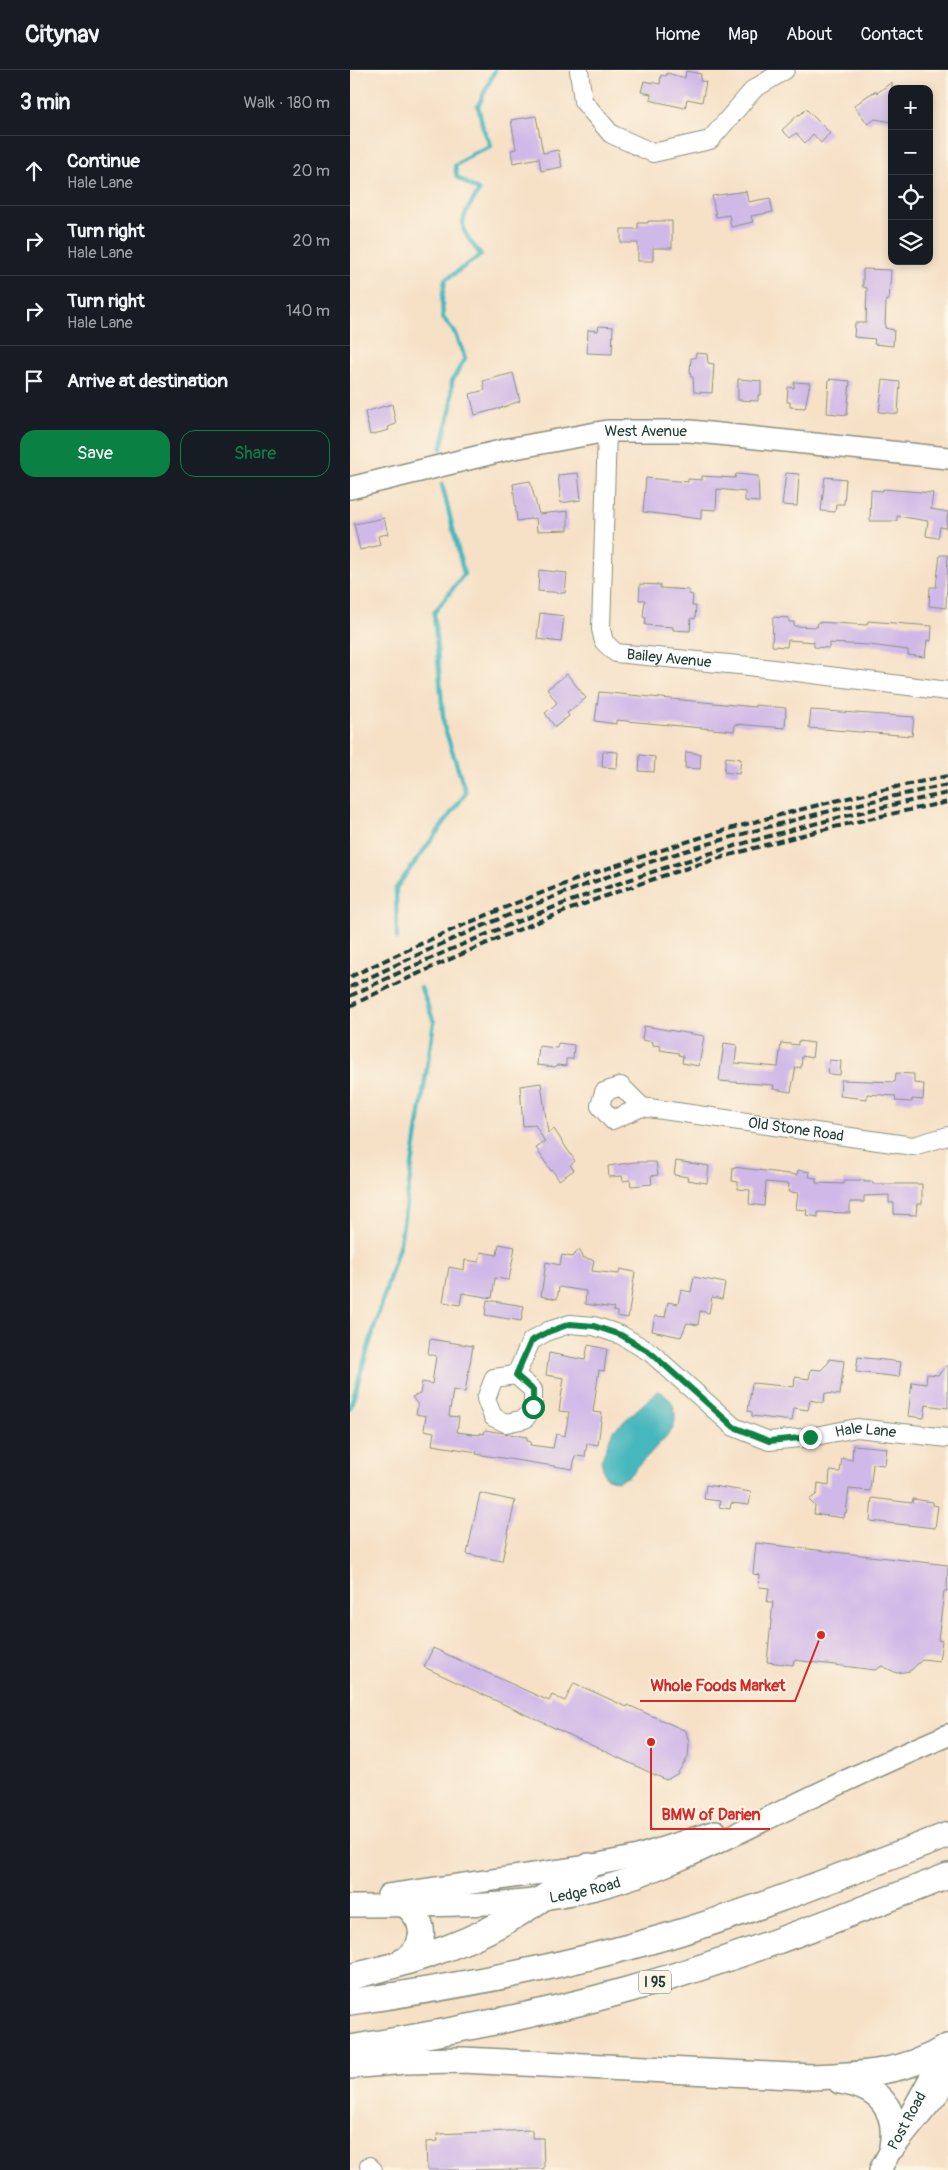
<!DOCTYPE html>
<html lang="en">
<head>
<meta charset="utf-8">
<style>
	body { margin:0; font-family:Pangolin,sans-serif; background:#20242c; color:#f1f3f6 }
	.controls { position:absolute; right:15px; top:15px; display:grid; overflow:hidden; border-radius:10px; box-shadow:0 2px 8px #0003 }
	.controls button { width:45px; height:45px; display:grid; place-items:center; padding:0; border:0; border-bottom:1px solid #363941; background:#171b24; color:#f1f3f6; font:25px sans-serif }
	.stop { position:absolute; width:15px; height:15px; margin:-11px; border:4px solid #0b8043; border-radius:50%; background:#fff }
	.stop.end { background:#0b8043; border-color:#fff; box-shadow:0 1px 5px #0008 }
	.list { margin:0; padding:0; list-style:none }
	h2 { display:flex; justify-content:space-between; align-items:center; height:65px; margin:0; padding:0 20px; font-size:21px }
	h2 small { font-size:16px; font-weight:400; color:#9ea1a6 }
	.list li { display:grid; grid-template-columns:32px 1fr auto; gap:15px; align-items:center; box-sizing:border-box; height:70px; padding:0 20px; border-top:1px solid #363941 }
	.list b { display:block; font-size:19px; white-space:nowrap }
	.list p { margin:0; font-size:16px; white-space:nowrap; color:#9ea1a6 }
	.list em { font-size:16px; font-style:normal; color:#9ea1a6 }
	.actions { display:flex; gap:10px; padding:15px 20px }
	.actions a { flex:1; padding:11px 0; border:1px solid #0b8043; border-radius:15px; text-align:center; font-size:18px; color:#0b8043 }
	.actions .main { background:#0b8043; color:#fff }
	.icon { flex:none; width:28px; height:28px; fill:none; stroke:currentColor; stroke-width:2; stroke-linecap:round; stroke-linejoin:round }
	.map { position:relative; flex:none; width:598px; height:2100px; overflow:hidden }
	header { display:flex; align-items:center; gap:30px; box-sizing:border-box; height:70px; padding:0 25px; background:#171b24; border-bottom:1px solid #363941 }
	header strong { font-size:24px }
	nav { display:flex; gap:28px; margin-inline-start:auto; font-size:18px }
	main { display:flex }
	aside { flex:1; background:#171b24 }
	.map>svg:first-child { display:block }
	.water { fill:#47b7be; stroke:#337a79 }
	.lines { fill:none; stroke-linecap:round; stroke-linejoin:round }
	.stream { stroke:#47b7be; stroke-width:4.5 }
	.building { fill:#d0b8e8 }
	.minor-casing { stroke:#8a8f7e; stroke-width:20 }
	.major-casing { stroke:#8a8f7e; stroke-width:24 }
	.highway-casing { stroke:#8a8f7e; stroke-width:28 }
	.minor { stroke:#fff; stroke-width:18 }
	.major { stroke:#fff; stroke-width:21 }
	.highway { stroke:#fff; stroke-width:25 }
	.rail { stroke:#1f3d34; stroke-width:4; stroke-dasharray:8 4; stroke-linecap:butt }
	.route { stroke:#0b8043; stroke-width:6 }
	.labels { text-anchor:middle; dominant-baseline:central; stroke-width:4; stroke-linejoin:round; paint-order:stroke }
	.shield { fill:#fcf5e5; stroke:#617469; stroke-width:1 }
	.shield-label { font-size:14px; font-weight:bold; fill:#1f3d34 }
	.street-label { font-size:15px; fill:#1f3d34; stroke:#fcf5e5 }
	.leader { fill:none; stroke:#d62828; stroke-width:2 }
	.callout-dot { fill:#d62828; stroke:#fcf5e5; stroke-width:2 }
	.callout-label { font-size:16px; text-anchor:middle; font-weight:bold; fill:#d62828; stroke:#fcf5e5; stroke-width:4; stroke-linejoin:round; paint-order:stroke }
</style>
</head>
<body>
<header>
<strong>Citynav</strong>
<nav><a>Home</a><a>Map</a><a>About</a><a>Contact</a></nav>
</header>
<main>
<aside>
<h2>3 min<small>Walk · 180 m</small></h2>
<ul class="list">
<li><svg class="icon" aria-label="ahead" viewBox="0 0 24 24"><path d="M12 20V5M6 11l6-6 6 6"/></svg><div><b>Continue</b><p>Hale Lane</p></div><em>20 m</em></li>
<li><svg class="icon" aria-label="right" viewBox="0 0 24 24"><path d="M7 20v-9h11M14 6l5 5-5 5"/></svg><div><b>Turn right</b><p>Hale Lane</p></div><em>20 m</em></li>
<li><svg class="icon" aria-label="right" viewBox="0 0 24 24"><path d="M7 20v-9h11M14 6l5 5-5 5"/></svg><div><b>Turn right</b><p>Hale Lane</p></div><em>140 m</em></li>
<li><svg class="icon" aria-label="arrive" viewBox="0 0 24 24"><path d="M6 21V4h12l-3 4 3 4H6"/></svg><div><b>Arrive at destination</b></div></li>
</ul>
<div class="actions"><a class="main">Save</a><a>Share</a></div>
</aside>
<div class="map">
<svg width="598" height="2100" viewBox="0 0 598 2100">
	<rect width="100%" height="100%" fill="#fcf5e5"/>
	<filter id="ink" filterUnits="userSpaceOnUse"><feTurbulence type="fractalNoise" baseFrequency=".02" numOctaves="2"/><feDisplacementMap in="SourceGraphic" scale="10" xChannelSelector="R" yChannelSelector="G"/><feConvolveMatrix kernelMatrix="1 2 1 2 8 2 1 2 1" color-interpolation-filters="sRGB"/></filter>
	<filter id="wash" filterUnits="userSpaceOnUse"><feTurbulence type="fractalNoise" baseFrequency=".0096" numOctaves="4" result="noise"/><feDisplacementMap in="SourceGraphic" scale="20" xChannelSelector="R" yChannelSelector="G"/><feGaussianBlur stdDeviation="1.12" result="paint"/><feColorMatrix in="noise" values="0 0 0 0 0 0 0 0 0 0 0 0 0 0 0 0 0 1.4 0 .05"/><feComposite in="paint" operator="in"/></filter>
	<g filter="url(#wash)">
		<rect width="100%" height="100%" fill="#f6e1c7"/>
		<path class="water" d="M308 1321C324 1326 329 1346 322 1360L279 1406 267 1411 255 1407 251 1390 263 1361Z"/>
		<g class="lines">
			<path class="stream" d="M91 379 101 337 102 311 115 288 106 264 93 248 92 230 95 210 131 185C106 155 109 152 129 121L107 107 105 96 124 83 141 76 133 58 128 36 145 0
				M47 868 46 818 116 723 94 656 84 543 114 504 92 414
				M0 1338 50 1173 84 952 71 918"/>
		</g>
		<g id="blocks">
			<path class="building" d="M336 1 351 4 350 11 356 12 352 32 337 29 335 38 308 32 300 30 301 24 291 22 294 11 310 14 311 5 316 6 317 3 335 8Z
				M542 12V52L525 49 518 54 504 36 517 26 526 21 527 23Z
				M456 39 480 63 471 73 463 64 455 73 446 63 440 68 432 60 449 44 450 45Z
				M186 46 193 83 208 80 212 97 191 101 189 88 163 93 161 80 166 79 161 50Z
				M396 121 398 132 420 128 423 142 401 146 403 152 381 157 379 145 366 147 362 126Z
				M298 151H322V178H303V191H288V173H271V159H288V153H298Z
				M513 199 541 200 539 230H536L535 258 544 260 543 276 524 274 525 269 504 267 505 253H516L517 218 513 217Z
				M249 256 263 257 262 284 237 283 238 260 248 261Z
				M346 283 357 284 358 293 364 294 362 323 344 322 343 307H341L340 301 341 288H345Z
				M163 303 170 331 151 338 125 345 120 324 135 320 133 311Z
				M388 309 411 311V325H408V331L388 330Z
				M479 309 500 311 497 345 477 343Z
				M533 310 550 312 548 344 529 342Z
				M444 312 460 313 455 338 440 337V332H437L438 317 444 318Z
				M42 334 46 354 38 357 39 360 20 365 15 342Z
				M228 403 231 430 211 433 208 405Z
				M436 403 449 404 447 436 432 435Z
				M386 404 408 406 409 432 395 431V422L367 419 366 440 351 439V449L293 442 296 408 338 412V409L352 410V406L385 408Z
				M475 407 496 409 494 434H486L485 442 471 441Z
				M180 411 189 444 218 441V460L187 461 186 448 167 451 163 414Z
				M533 419 583 423 581 439 598 442 596 458 590 457 588 468 576 466 578 451 547 446V451H520L521 420 533 421Z
				M34 448 38 464 28 466 30 475 10 480 4 454Z
				M590 485H598L596 538 579 536 580 517H586Z
				M189 500 217 503 215 523 188 521Z
				M290 514 310 515V518L339 520V524L343 525 342 536H346L345 549 341 548 340 561 323 560V557L295 555 296 548 293 547 295 530H289Z
				M190 543 214 546 211 572 187 569Z
				M423 547 439 548V552H444V556L467 557 468 552 517 555 518 551 582 556 581 571 577 570 575 587 558 585V580L519 575 479 573V578L464 577V572L438 570 437 577 422 576Z
				M217 604 236 628 217 643 219 646 205 657 195 643 207 633 197 619Z
				M249 622 405 637V635L436 638 435 658 385 654 384 661 266 650V654L245 651Z
				M461 640 564 647 562 666 459 658Z
				M253 681 268 682 267 698 252 697Z
				M336 682 351 684 350 699 335 698Z
				M290 685 305 687 304 702 289 701Z
				M376 687 391 689 389 704 374 702Z
				M294 956 354 966 349 996 332 993 333 986 328 985 329 983 310 980 311 976 303 975V972L292 970Z
				M448 971 464 973 462 988 452 986 451 998 446 997 441 1022 423 1019 424 1015 369 1011 374 973 387 975 385 993 428 997 431 973 448 975Z
				M208 973 224 975 223 989H216V996L207 995 205 997 187 995 189 976 207 978Z
				M479 990 491 991 490 1005 478 1004Z
				M546 1003 564 1004V1013L574 1014 573 1030 562 1029V1032L545 1031 546 1026 517 1024V1029L490 1026 491 1010 545 1012Z
				M191 1013 198 1063 204 1059 225 1091 220 1095 224 1100 209 1110 202 1100 201 1101 186 1078 195 1072 185 1055 173 1056 170 1016Z
				M326 1091 359 1096 357 1113 337 1110 338 1107 324 1105Z
				M285 1092H306L308 1105 301 1106 302 1114 281 1116 280 1110 273 1111 272 1106 259 1107 258 1096Z
				M383 1097 447 1105 448 1100 460 1102 459 1107 466 1108V1113L494 1114V1110H514V1112H523V1114H572V1134H567L566 1145 544 1144V1133H539V1125L514 1126V1132H500V1143L468 1142V1147L456 1145 457 1140 446 1139 448 1123 438 1122 439 1114 416 1112 414 1136 399 1134 400 1120 388 1119V1112L382 1111Z
				M149 1174 165 1177 159 1210 145 1208 142 1228 112 1223 110 1235 93 1232 99 1197 114 1200 115 1190 129 1192 131 1182 147 1185Z
				M229 1180 234 1188 244 1190 242 1201 269 1204 270 1199 285 1202 278 1248 267 1246V1242L263 1241 264 1238 235 1234 236 1221 209 1217 207 1229 191 1226 196 1192 210 1195 212 1185 222 1187Z
				M344 1207 375 1213 372 1229 362 1227 359 1243 350 1241 348 1255 337 1253 331 1267 302 1261 305 1246 315 1247 318 1232 328 1234 331 1220 341 1222Z
				M137 1230 174 1236 171 1251 135 1245Z
				M80 1269 123 1276 115 1322 103 1320 99 1346 109 1347 107 1362 130 1365V1363L134 1364 135 1360 177 1367V1371L181 1372 180 1375 203 1378 206 1364 215 1366 219 1342 209 1341 214 1308 196 1305 199 1283 235 1290 238 1275 257 1279 254 1301 249 1300 243 1342 252 1343 248 1375 237 1373 235 1387 225 1386 223 1399 126 1384 127 1382 82 1375 84 1362 74 1360 76 1346 66 1344 68 1335 62 1327 70 1324 72 1312 82 1314 86 1286 78 1284Z
				M508 1287 551 1292 549 1307 506 1302Z
				M479 1289 494 1291 490 1325 475 1323 474 1333 460 1330 458 1340 444 1338 442 1351 402 1346V1342L398 1341 402 1313 444 1317 445 1307 459 1309 461 1299 471 1300 479 1292Z
				M598 1294V1338L576 1335 574 1348 558 1346 562 1312 576 1314 577 1304 588 1305Z
				M503 1375 537 1378 535 1395 523 1394 520 1421 499 1419 496 1443 495 1442 494 1448 464 1444 465 1436 459 1430 467 1424 468 1413 479 1415 480 1401 490 1402 492 1388 502 1390Z
				M356 1415 401 1422 399 1435 381 1433 380 1439 369 1437 370 1431 354 1429Z
				M130 1423 165 1431 152 1491 117 1484Z
				M522 1428 562 1433 563 1429 583 1432V1435L588 1436 585 1458 520 1451Z
				M406 1473 598 1495 597 1521H594L588 1570 592 1571 589 1591 573 1589 560 1601 547 1603 532 1596 525 1600 444 1590 443 1595 417 1592 423 1532H417L419 1518 409 1517 410 1505 403 1504Z
				M83 1578 199 1631 202 1625 215 1631 224 1613 277 1637 278 1635 336 1661 339 1674 338 1687 327 1704 316 1710 74 1597Z
				M182 2060V2068H193L194 2099 77 2100 76 2072 88 2071 87 2064Z"/>
		</g>
	</g>
	<g filter="url(#ink)">
		<use href="#blocks" fill-opacity="0" stroke="#8a8f7e" stroke-width="1"/>
		<g class="lines">
			<defs>
				<g id="minor">
					<path d="M229 0 233 31 261 64 303 83 360 70 404 19 435 0"/>
					<path id="s1" d="M257 361 251 559 254 572 266 583 399 596 598 621"/>
					<path id="s2" d="M292 1037 271 1016 254 1022 250 1036 262 1050 292 1037 563 1076 598 1066"/>
					<path id="s3" d="M166 1305 181 1271 198 1261 220 1254 244 1256 271 1265 301 1283 384 1357 419 1371 460 1367 507 1358 598 1368"/>
					<path d="M166 1305 183 1320V1337L175 1349 156 1353 143 1347 136 1329 144 1308Z"/>
					<path d="M19 2096 23 2100"/>
				</g>
				<g id="major">
					<path id="s4" d="M0 418 159 379 257 361H340L598 388"/>
					<path d="M38 1825 239 1796 288 1786 366 1761"/>
					<path id="s5" d="M0 1836C83 1835 164 1839 245 1819 312 1802 371 1771 433 1741 487 1714 543 1689 598 1665"/>
					<path id="s6" d="M530 2100 598 1975"/>
				</g>
				<path id="highway" d="M48 1894C75 1881 80 1855 56 1835
					M0 1907C53 1894 105 1879 154 1852 184 1836 211 1815 239 1796
					M0 1932C107 1917 213 1897 318 1866 413 1838 505 1800 598 1765
					M0 1978C94 1963 186 1946 277 1920 387 1889 492 1847 598 1806
					M0 1996 55 1991 112 1990 462 2007C509 2005 556 2003 597 1977
					M490 2011C527 2017 549 2037 542 2077
					M542 2077 598 2008"/>
			</defs>
			<use href="#minor" class="minor-casing"/>
			<use href="#major" class="major-casing"/>
			<use href="#highway" class="highway-casing"/>
			<use href="#minor" class="minor"/>
			<use href="#major" class="major"/>
			<use href="#highway" class="highway"/>
			<path class="rail" d="M0 907C95 861 194 819 294 786 393 752 495 727 598 706
				M0 917C96 870 196 827 297 793 396 761 496 735 598 715
				M0 926C193 832 387 766 598 723
				M0 936C98 888 198 845 301 810 398 777 498 752 598 732"/>
		</g>
	</g>
	<g class="lines" filter="url(#ink)">
		<path class="route" d="M183 1337V1320L166 1305 181 1271 198 1262 220 1254 244 1256 271 1265 301 1283 384 1357 419 1371 460 1367"/>
	</g>
	<g class="labels">
		<rect class="shield" x="289" y="1900.5" width="32" height="23" rx="4"/>
		<g class="shield-label">
			<text x="305" y="1912">I 95</text>
		</g>
		<g class="street-label">
			<text stroke="none"><textPath href="#s4" startOffset="302">West Avenue</textPath></text>
			<text stroke="none"><textPath href="#s1" startOffset="281">Bailey Avenue</textPath></text>
			<text stroke="none"><textPath href="#s2" startOffset="269">Old Stone Road</textPath></text>
			<text stroke="none"><textPath href="#s3" startOffset="414">Hale Lane</textPath></text>
			<text stroke="none"><textPath href="#s5" startOffset="236">Ledge Road</textPath></text>
			<text stroke="none"><textPath href="#s6" startOffset="56">Post Road</textPath></text>
		</g>
	</g>
	<path class="leader" d="M471 1565L445 1631H290M301 1672L301 1759H420"/>
	<g class="callout-dot">
		<circle cx="471" cy="1565" r="5"/>
		<circle cx="301" cy="1672" r="5"/>
	</g>
	<g class="callout-label">
		<text x="368" y="1621">Whole Foods Market</text>
		<text x="361" y="1750">BMW of Darien</text>
	</g>
</svg>
<div class="controls">
<button>+</button>
<button>−</button>
<button><svg class="icon" aria-label="locate" viewBox="0 0 24 24"><circle cx="12" cy="12" r="6"/><path d="M12 2v4M12 18v4M2 12h4M18 12h4"/></svg></button>
<button><svg class="icon" aria-label="layers" viewBox="0 0 24 24"><path d="M12 4l9 5-9 5-9-5zM3 14l9 5 9-5"/></svg></button>
</div>
<div class="stop" style="left:183px;top:1337px"></div>
<div class="stop end" style="left:460px;top:1367px"></div>
</div>
</main>
</body>
</html>
